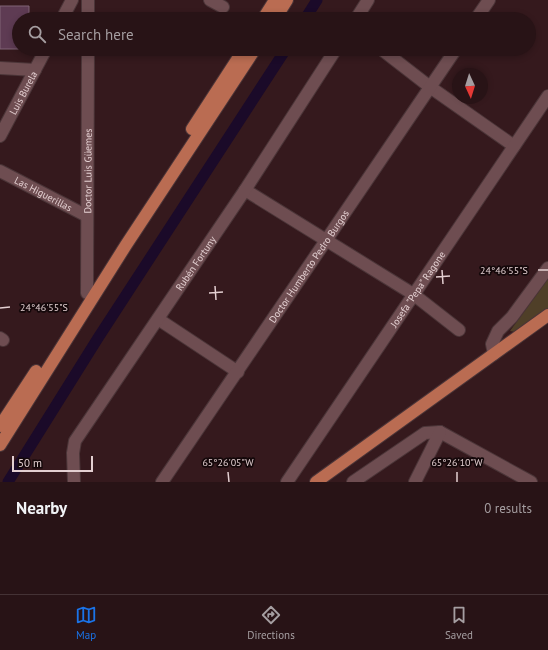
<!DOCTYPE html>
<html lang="en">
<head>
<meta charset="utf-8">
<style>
	body { margin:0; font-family:"PT Sans",sans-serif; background:#301c1f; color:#f1f3f6 }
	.compass { position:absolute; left:452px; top:68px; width:36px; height:36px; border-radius:50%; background:#281316; box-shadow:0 2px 6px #0003; rotate:176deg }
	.scale { position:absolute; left:12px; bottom:10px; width:81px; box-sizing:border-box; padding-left:4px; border:2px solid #e3cfd1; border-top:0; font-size:11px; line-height:14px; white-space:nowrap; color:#e3cfd1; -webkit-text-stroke:3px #14080a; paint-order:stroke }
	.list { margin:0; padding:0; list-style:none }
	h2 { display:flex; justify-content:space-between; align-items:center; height:52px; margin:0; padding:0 16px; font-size:17px }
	h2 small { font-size:13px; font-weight:400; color:#a59ea1 }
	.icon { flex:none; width:22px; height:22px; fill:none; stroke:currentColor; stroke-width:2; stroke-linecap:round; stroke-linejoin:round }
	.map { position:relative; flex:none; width:548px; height:482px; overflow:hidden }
	.search { position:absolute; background:#281316; box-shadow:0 2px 6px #0003; left:12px; right:12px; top:12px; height:44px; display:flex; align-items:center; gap:10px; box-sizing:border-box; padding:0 14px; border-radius:22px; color:#a59ea1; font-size:15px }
	.sheet { height:112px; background:#281316 }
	nav { display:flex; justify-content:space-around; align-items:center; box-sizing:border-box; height:56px; border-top:1px solid #443235; background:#281316; font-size:11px; color:#a59ea1 }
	nav a { display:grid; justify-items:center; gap:2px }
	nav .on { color:#1a73e8 }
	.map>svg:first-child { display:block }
	.green { fill:#4f3f28 }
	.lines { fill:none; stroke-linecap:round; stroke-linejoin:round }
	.canal { stroke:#1b0a29; stroke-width:11 }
	.building { fill:#5e3b53; stroke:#806477 }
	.minor-casing { stroke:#4b3538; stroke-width:14 }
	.major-casing { stroke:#4b3538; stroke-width:14 }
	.minor { stroke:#6e4d51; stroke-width:12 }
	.major { stroke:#ba6c52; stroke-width:12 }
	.ticks { fill:none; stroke:#e3cfd1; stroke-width:1.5 }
	.labels { text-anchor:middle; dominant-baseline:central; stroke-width:3.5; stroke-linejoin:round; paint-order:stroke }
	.street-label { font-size:10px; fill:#e3cfd1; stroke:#14080a }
	.ticks-label { font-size:10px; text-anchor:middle; fill:#e3cfd1; stroke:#14080a; stroke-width:3.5; stroke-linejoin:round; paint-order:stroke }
</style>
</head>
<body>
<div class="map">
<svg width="548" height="482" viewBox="0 0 548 482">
	<rect width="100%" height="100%" fill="#35191d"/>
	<path class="green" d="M548 279V309L515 332 510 331Z"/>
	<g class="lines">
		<path class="canal" d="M305 19 317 0
			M8 482 98 338 286 49"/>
	</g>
	<path class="building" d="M0 6H29V19H19V49H0Z"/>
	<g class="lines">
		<defs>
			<g id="minor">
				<path d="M210 0 223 7"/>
				<path d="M62 19 72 0"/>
				<path d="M88 19V0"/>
				<path d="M356 19 368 0"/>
				<path d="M476 19 489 0"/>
				<path d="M381 49 430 87 514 146"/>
				<path d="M0 68 35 70"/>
				<path id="s1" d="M0 136 46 49"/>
				<path id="s2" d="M0 171 87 216"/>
				<path d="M245 190 413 294 459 330"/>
				<path id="s3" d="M87 293 88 49"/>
				<path d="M158 319 238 372"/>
				<path d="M0 338 3 340"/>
				<path d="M494 354 492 344 498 331 512 317 548 268"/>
				<path d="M440 432 531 482"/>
				<path id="s4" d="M74 482 73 453 75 441 245 190 336 49"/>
				<path id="s5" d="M162 482 456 49"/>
				<path id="s6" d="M287 482 548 96"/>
				<path d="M353 482 425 433 440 432"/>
				<path d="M415 482 440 432"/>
			</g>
			<path id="major" d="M263 19 275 0
				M275 19 287 0
				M192 129 244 49
				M0 426 36 371
				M0 445 126 245 255 49
				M316 482 548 315"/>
		</defs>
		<use href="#minor" class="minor-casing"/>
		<use href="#major" class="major-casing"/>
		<use href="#minor" class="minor"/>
		<use href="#major" class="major"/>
	</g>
	<path class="ticks" d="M442 270 443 284M538 270H548M436 277 450 276M215 286 216 300M209 293 223 292M0 308 10 307M228 472 229 482M457 472V482"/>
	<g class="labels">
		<g class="street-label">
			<text stroke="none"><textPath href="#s1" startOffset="49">Luis Burela</textPath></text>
			<text stroke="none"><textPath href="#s3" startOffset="122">Doctor Luis Güemes</textPath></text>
			<text stroke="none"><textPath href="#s2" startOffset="49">Las Higuerillas</textPath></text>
			<text stroke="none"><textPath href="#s4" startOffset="256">Rubén Fortuny</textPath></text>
			<text stroke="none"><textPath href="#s5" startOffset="261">Doctor Humberto Pedro Burgos</textPath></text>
			<text stroke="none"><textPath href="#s6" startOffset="233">Josefa "Pepa" Ragone</textPath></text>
		</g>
	</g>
	<g class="ticks-label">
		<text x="504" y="274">24°46'55"S</text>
		<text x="44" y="311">24°46'55"S</text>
		<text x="228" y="466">65°26'05"W</text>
		<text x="457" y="466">65°26'10"W</text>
	</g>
</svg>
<svg class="compass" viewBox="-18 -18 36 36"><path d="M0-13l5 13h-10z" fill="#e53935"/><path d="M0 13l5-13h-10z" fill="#a59ea1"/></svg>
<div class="scale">50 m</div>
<div class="search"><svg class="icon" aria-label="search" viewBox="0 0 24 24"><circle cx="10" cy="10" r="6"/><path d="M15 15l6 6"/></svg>Search here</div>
</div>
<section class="sheet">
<h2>Nearby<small>0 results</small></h2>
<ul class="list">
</ul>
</section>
<nav>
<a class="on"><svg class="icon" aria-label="map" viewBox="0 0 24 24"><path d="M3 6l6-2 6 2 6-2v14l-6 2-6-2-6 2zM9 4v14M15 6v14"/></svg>Map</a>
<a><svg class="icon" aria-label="directions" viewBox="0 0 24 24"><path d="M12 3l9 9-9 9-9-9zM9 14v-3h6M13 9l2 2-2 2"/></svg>Directions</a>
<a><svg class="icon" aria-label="saved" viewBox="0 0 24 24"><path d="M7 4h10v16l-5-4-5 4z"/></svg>Saved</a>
</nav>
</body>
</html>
